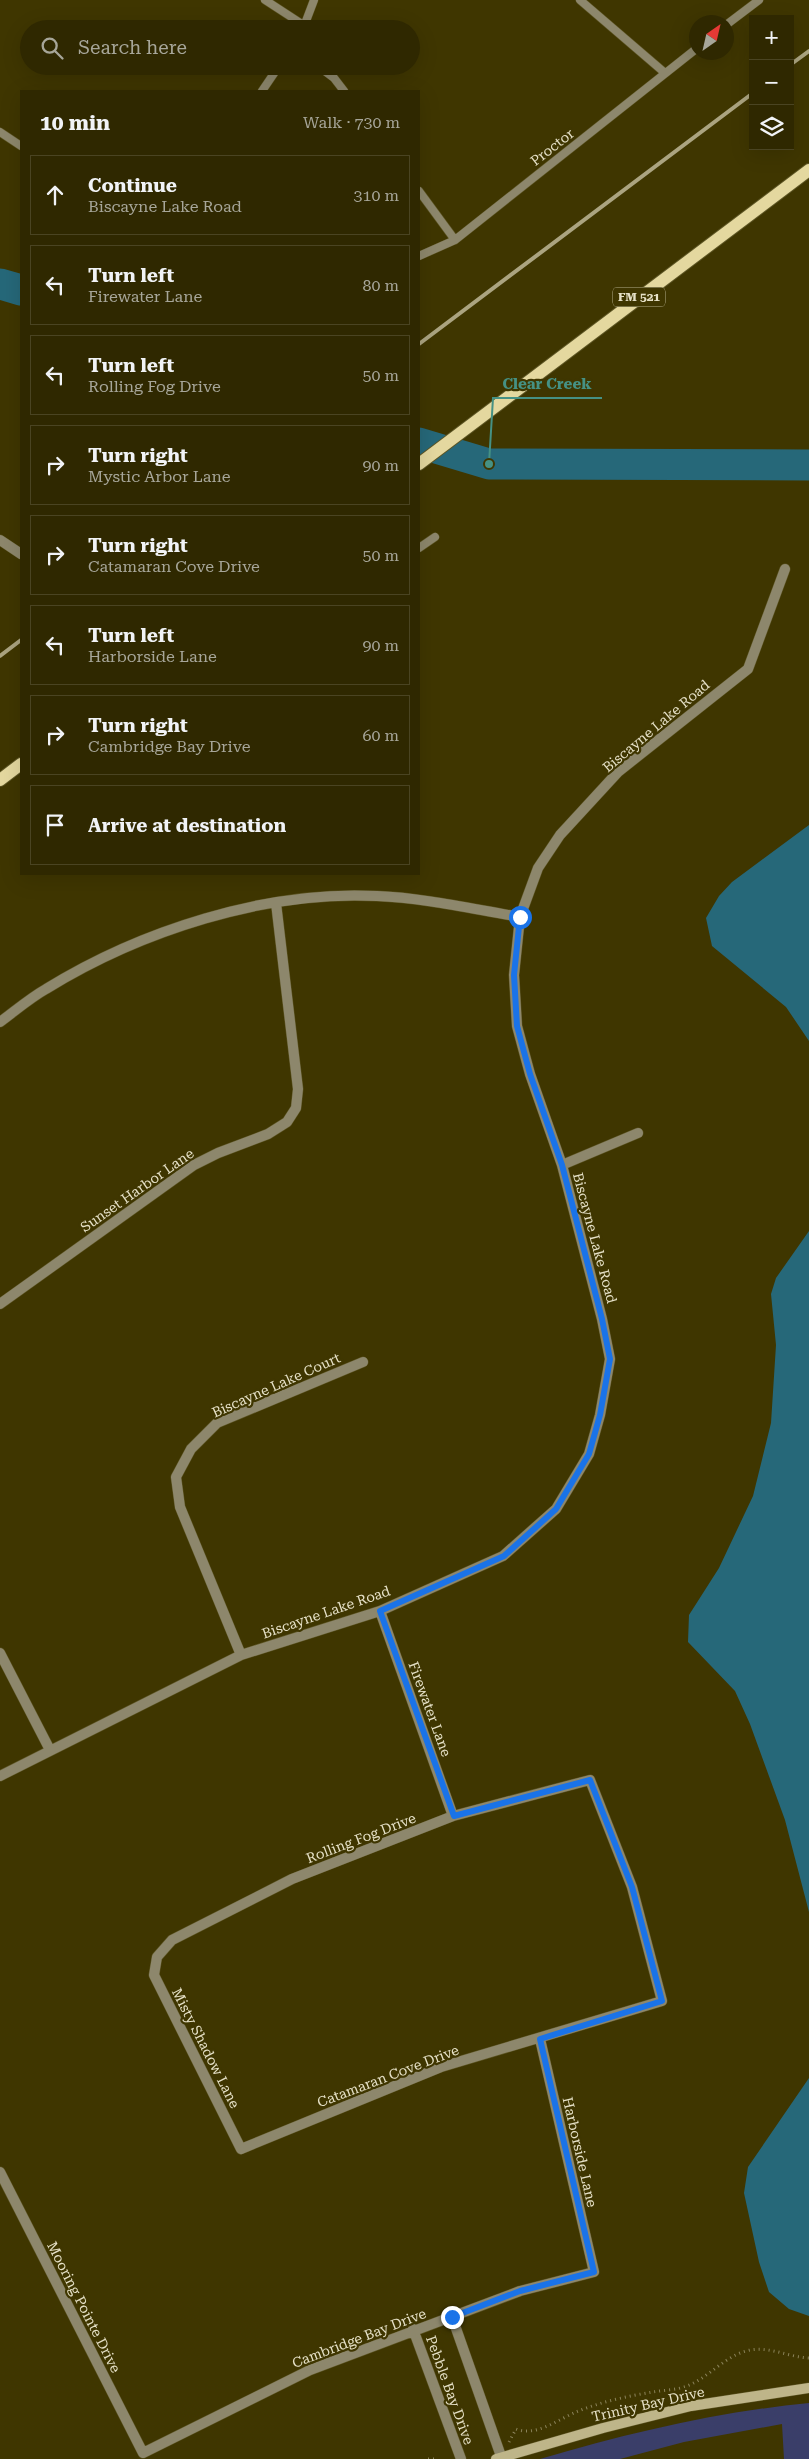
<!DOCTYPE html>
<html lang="en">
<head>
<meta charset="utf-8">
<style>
	body { margin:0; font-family:"Roboto Serif",serif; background:#3b340f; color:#f1f3f6 }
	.controls { position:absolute; right:15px; top:15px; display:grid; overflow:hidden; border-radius:0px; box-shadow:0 5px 20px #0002 }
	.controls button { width:45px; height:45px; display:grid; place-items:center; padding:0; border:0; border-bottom:1px solid #4a4422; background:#2f2800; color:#f1f3f6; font:25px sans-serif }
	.compass { position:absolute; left:689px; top:15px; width:45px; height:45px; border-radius:50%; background:#2f2800; box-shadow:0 5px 20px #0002; rotate:34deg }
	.stop { position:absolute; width:15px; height:15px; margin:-11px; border:4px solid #1a73e8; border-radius:50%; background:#fff }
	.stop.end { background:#1a73e8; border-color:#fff; box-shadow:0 1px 5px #0008 }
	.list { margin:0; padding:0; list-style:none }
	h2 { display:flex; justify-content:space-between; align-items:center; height:65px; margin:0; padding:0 20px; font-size:21px }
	h2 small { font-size:16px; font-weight:400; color:#a7a699 }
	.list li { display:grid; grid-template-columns:32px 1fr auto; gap:15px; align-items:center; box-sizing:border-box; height:80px; margin:0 10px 10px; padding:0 10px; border:1px solid #4a4422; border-radius:0px }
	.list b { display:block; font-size:19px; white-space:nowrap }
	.list p { margin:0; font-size:16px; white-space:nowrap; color:#a7a699 }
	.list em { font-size:16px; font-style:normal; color:#a7a699 }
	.icon { flex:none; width:28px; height:28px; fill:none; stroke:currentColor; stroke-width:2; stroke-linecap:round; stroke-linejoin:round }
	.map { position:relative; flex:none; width:809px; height:2459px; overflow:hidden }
	.search { position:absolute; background:#2f2800; box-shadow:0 5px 20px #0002; left:20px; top:20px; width:400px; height:55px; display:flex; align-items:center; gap:12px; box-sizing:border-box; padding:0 18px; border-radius:28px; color:#a7a699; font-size:19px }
	.panel { position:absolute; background:#2f2800; box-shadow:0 5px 20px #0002; left:20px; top:90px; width:400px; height:785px; border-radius:0px }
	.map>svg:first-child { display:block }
	.green { fill:#3a3e69 }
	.water { fill:#266879 }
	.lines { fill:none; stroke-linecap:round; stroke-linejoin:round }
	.river { stroke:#266879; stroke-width:31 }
	.lane-casing { stroke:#5d5524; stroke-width:9 }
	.street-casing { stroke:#5d5524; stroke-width:11 }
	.secondary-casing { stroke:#5d5524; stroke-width:11 }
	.primary-casing { stroke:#5d5524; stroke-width:14 }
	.path { stroke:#8b835a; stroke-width:3; stroke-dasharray:1 4; stroke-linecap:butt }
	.lane { stroke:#8d876c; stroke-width:8 }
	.street { stroke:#8d876c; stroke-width:10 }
	.secondary { stroke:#beb589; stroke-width:10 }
	.primary { stroke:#e4d89f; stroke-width:12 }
	.rail { stroke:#aba480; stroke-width:4 }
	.route { stroke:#1a73e8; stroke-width:6 }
	.labels { text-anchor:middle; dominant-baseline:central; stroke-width:4.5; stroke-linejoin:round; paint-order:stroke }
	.shield { fill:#3f3600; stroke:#b4ae8b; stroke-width:1 }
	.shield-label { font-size:12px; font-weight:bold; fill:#e6e1c7 }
	.street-label { font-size:14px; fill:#e6e1c7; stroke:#3f3600 }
	.leader { fill:none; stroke:#459184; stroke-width:2 }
	.callout-dot { fill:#459184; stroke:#3f3600; stroke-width:2 }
	.callout-label { font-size:15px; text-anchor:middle; font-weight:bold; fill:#459184; stroke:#3f3600; stroke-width:4.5; stroke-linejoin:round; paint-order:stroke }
</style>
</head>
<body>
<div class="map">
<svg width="809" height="2459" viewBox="0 0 809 2459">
	<rect width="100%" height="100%" fill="#3f3600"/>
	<path class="green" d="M809 2403V2459H784L782 2424 684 2442 620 2459H540C629 2433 717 2412 809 2403Z"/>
	<path class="water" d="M809 825V1041L786 1007 712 946 706 918 719 896 732 882Z
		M809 1231V1912L785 1820 750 1724 735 1691 688 1642 689 1615 719 1568 753 1496 771 1423 776 1345 771 1294 776 1278Z
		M809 2078V2316L789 2309 769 2292 759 2262 744 2193 748 2167Z"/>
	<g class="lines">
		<path class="river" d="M0 284 21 290
			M419 443 489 464 809 465"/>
		<defs>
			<path id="lane" d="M265 0 305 26
				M580 0 665 73
				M726 25 759 0
				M303 29 314 0
				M318 66 334 78 344 91
				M262 91 279 66
				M0 132 21 146
				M419 191 455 240
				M419 256 455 240 696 49
				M419 548 435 537"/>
			<path id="street" d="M0 540 21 554
				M0 1022C15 1011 30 998 46 989 140 931 266 890 377 896 425 898 472 909 520 917
				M562 1165 638 1133
				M0 1304 194 1165 218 1153 268 1134 287 1122 296 1108 298 1089 276 903
				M380 1611 453 1816
				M0 1653 50 1750
				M241 1655 180 1507 176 1477 191 1449 217 1423 363 1362
				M0 1776 241 1655 380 1611 503 1556 556 1509 589 1454 600 1415 610 1359 602 1319 562 1165 530 1074 517 1026 514 975 520 917 538 868 560 835 618 772 748 669 785 569
				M590 1780 632 1887 662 2001 441 2067 241 2149 154 1975 157 1957 172 1940 292 1879 453 1816Z
				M0 2172 143 2453 310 2370 520 2291 594 2272 540 2039
				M452 2317 502 2459
				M413 2329 461 2459"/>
			<path id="secondary" d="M496 2459 603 2428 691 2406 809 2388"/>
			<path id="primary" d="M419 464 809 170
				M0 780 21 764"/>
		</defs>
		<use href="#lane" class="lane-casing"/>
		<use href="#street" class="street-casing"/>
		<use href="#secondary" class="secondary-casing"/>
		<use href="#primary" class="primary-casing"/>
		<path class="path" d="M509 2442 516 2429C536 2437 557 2420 576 2412 600 2402 628 2396 653 2392 664 2390 677 2390 687 2386 708 2378 724 2357 746 2351 768 2345 787 2357 809 2358
			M428 2459H435"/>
		<use href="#lane" class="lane"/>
		<use href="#street" class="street"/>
		<use href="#secondary" class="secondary"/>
		<use href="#primary" class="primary"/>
		<path class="rail" d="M790 65 809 51
			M419 344 753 93
			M0 656 21 640"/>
	</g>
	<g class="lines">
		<path class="route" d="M452 2317 520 2291 594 2272 540 2039 662 2001 632 1887 590 1780 454 1816 380 1611 504 1556 556 1509 589 1454 600 1415 610 1359 602 1319 562 1165 530 1074 517 1026 514 975 520 917"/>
	</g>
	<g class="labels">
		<rect class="shield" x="613" y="287.5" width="52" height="19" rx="4"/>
		<g class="shield-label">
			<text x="639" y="297">FM 521</text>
		</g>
		<g class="street-label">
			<text transform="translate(552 147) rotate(-38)">Proctor</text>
			<text transform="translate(656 726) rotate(-40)">Biscayne Lake Road</text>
			<text transform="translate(137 1190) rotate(-35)">Sunset Harbor Lane</text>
			<text transform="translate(595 1238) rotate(75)">Biscayne Lake Road</text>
			<text transform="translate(276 1385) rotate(-24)">Biscayne Lake Court</text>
			<text transform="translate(326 1612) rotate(-19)">Biscayne Lake Road</text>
			<text transform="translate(430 1709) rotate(70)">Firewater Lane</text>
			<text transform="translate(361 1838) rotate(-21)">Rolling Fog Drive</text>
			<text transform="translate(206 2048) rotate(63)">Misty Shadow Lane</text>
			<text transform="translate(388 2076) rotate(-21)">Catamaran Cove Drive</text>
			<text transform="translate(580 2152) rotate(77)">Harborside Lane</text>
			<text transform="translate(84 2307) rotate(63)">Mooring Pointe Drive</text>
			<text transform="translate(359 2338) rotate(-21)">Cambridge Bay Drive</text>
			<text transform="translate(450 2390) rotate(70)">Pebble Bay Drive</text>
			<text transform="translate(648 2404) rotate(-13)">Trinity Bay Drive</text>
		</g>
	</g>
	<path class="leader" d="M489 464L493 398H602"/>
	<circle class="callout-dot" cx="489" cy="464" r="5"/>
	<g class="callout-label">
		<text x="547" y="389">Clear Creek</text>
	</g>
</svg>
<div class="controls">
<button>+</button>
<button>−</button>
<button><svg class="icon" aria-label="layers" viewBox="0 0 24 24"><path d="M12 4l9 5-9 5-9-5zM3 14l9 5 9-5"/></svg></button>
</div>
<svg class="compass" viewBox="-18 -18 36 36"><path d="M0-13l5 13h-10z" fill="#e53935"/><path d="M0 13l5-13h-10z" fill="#a7a699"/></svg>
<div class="stop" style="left:520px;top:917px"></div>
<div class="stop end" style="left:452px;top:2317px"></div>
<div class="search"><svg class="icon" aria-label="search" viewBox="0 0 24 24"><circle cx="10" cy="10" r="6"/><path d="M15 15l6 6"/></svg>Search here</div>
<section class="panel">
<h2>10 min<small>Walk · 730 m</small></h2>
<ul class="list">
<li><svg class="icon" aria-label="ahead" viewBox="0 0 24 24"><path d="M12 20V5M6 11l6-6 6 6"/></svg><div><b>Continue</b><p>Biscayne Lake Road</p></div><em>310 m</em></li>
<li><svg class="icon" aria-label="left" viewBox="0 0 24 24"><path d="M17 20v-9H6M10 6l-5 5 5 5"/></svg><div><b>Turn left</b><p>Firewater Lane</p></div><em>80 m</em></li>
<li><svg class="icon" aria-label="left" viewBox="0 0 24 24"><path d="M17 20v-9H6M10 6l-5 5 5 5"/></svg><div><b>Turn left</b><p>Rolling Fog Drive</p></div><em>50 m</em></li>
<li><svg class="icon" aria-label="right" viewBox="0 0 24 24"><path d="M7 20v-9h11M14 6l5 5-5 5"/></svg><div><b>Turn right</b><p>Mystic Arbor Lane</p></div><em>90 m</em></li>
<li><svg class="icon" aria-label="right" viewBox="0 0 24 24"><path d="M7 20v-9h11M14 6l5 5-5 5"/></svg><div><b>Turn right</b><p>Catamaran Cove Drive</p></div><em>50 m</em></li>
<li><svg class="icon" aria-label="left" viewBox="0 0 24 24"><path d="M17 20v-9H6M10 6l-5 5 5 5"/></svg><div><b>Turn left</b><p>Harborside Lane</p></div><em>90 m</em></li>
<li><svg class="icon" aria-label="right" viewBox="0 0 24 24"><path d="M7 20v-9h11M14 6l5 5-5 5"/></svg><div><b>Turn right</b><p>Cambridge Bay Drive</p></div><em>60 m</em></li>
<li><svg class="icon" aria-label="arrive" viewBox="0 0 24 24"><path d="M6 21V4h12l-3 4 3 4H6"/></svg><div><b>Arrive at destination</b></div></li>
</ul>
</section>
</div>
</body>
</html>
